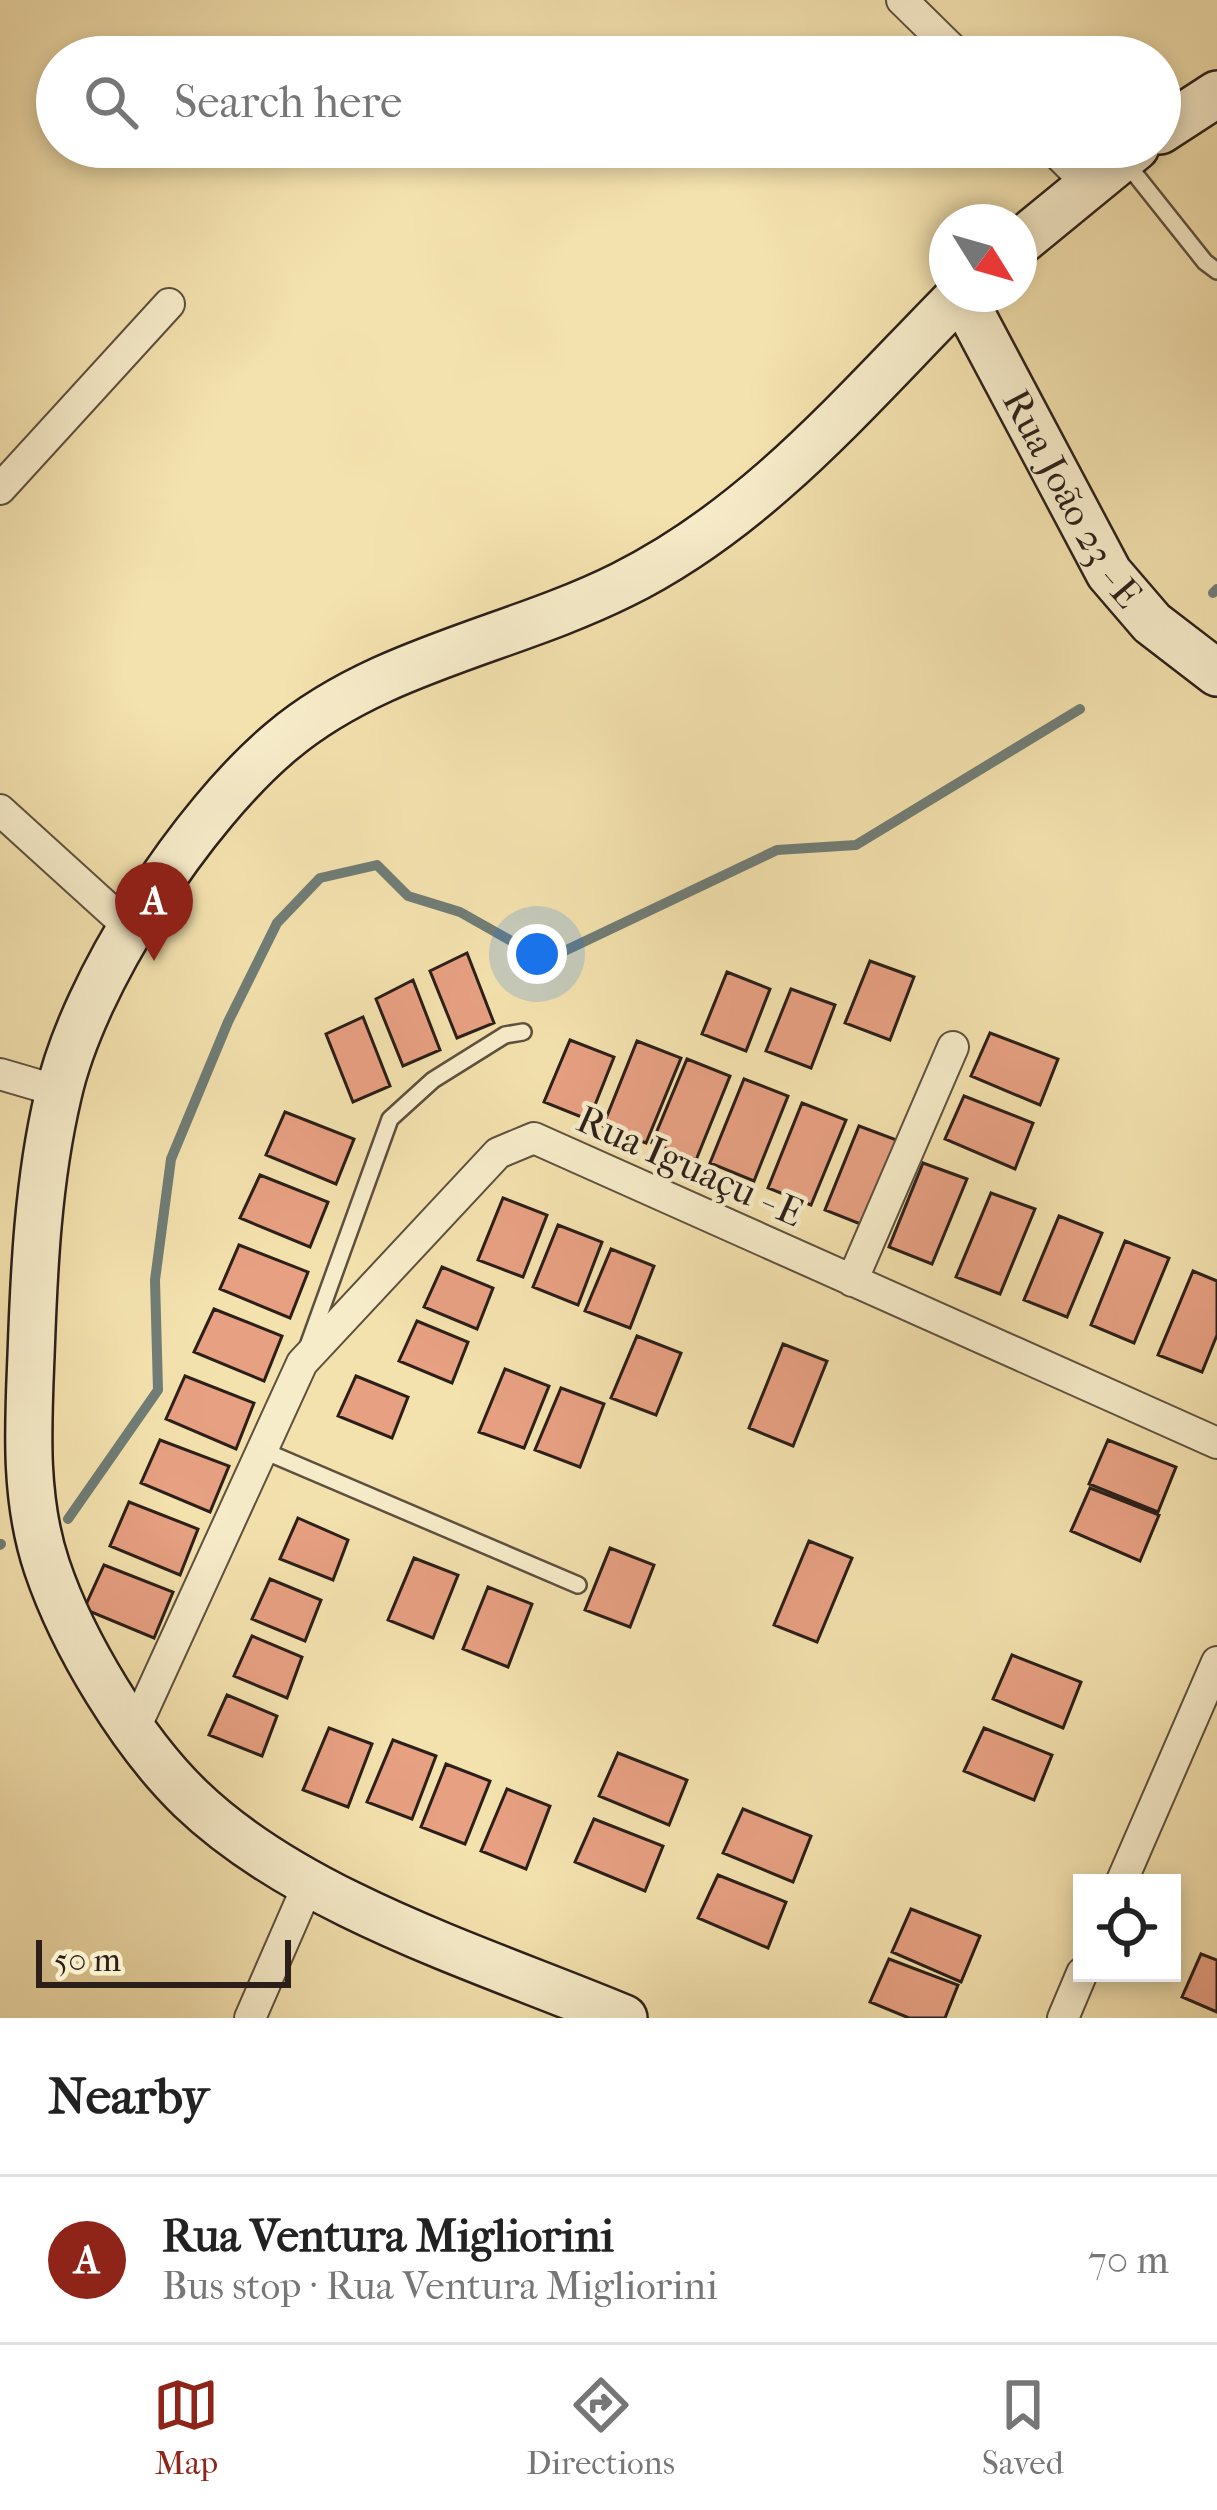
<!DOCTYPE html>
<html lang="en">
<head>
<meta charset="utf-8">
<style>
	body { margin:0; font-family:"IM FELL French Canon",serif; background:#f2f2f2; color:#222 }
	.controls { position:absolute; right:36px; bottom:36px; display:grid; overflow:hidden; border-radius:0px; box-shadow:0 6px 18px #0003 }
	.controls button { width:108px; height:108px; display:grid; place-items:center; padding:0; border:0; border-bottom:3px solid #e0e0e0; background:#fff; color:#222; font:60px sans-serif }
	.compass { position:absolute; left:929px; top:204px; width:108px; height:108px; border-radius:50%; background:#fff; box-shadow:0 6px 18px #0003; rotate:127deg }
	.scale { position:absolute; left:36px; bottom:30px; width:255px; box-sizing:border-box; padding-left:12px; border:6px solid #2c1f1a; border-top:0; font-size:33px; line-height:42px; white-space:nowrap; color:#2c1f1a; -webkit-text-stroke:9px #f7ecca; paint-order:stroke }
	.you { position:absolute; left:537px; top:954px; width:42px; height:42px; margin:-30px; border:9px solid #fff; border-radius:50%; background:#1a73e8; box-shadow:0 0 0 18px #1a73e833 }
	.badge { display:grid; place-items:center; width:78px; height:78px; border-radius:50%; background:#8f2418; color:#fff; font-size:39px; font-weight:700 }
	.pin { position:absolute; translate:-50% -99px; filter:drop-shadow(0 3px 6px #0008) }
	.pin::after { content:''; position:absolute; top:63px; width:42px; height:36px; background:inherit; clip-path:polygon(0 0,100% 0,50% 100%) }
	.list { margin:0; padding:0; list-style:none }
	h2 { display:flex; justify-content:space-between; align-items:center; height:156px; margin:0; padding:0 48px; font-size:51px }
	h2 small { font-size:39px; font-weight:400; color:#767676 }
	.list li { display:grid; grid-template-columns:78px 1fr auto; gap:36px; align-items:center; box-sizing:border-box; height:168px; padding:0 48px; border-top:3px solid #e0e0e0 }
	.list b { display:block; font-size:45px; white-space:nowrap }
	.list p { margin:0; font-size:39px; white-space:nowrap; color:#767676 }
	.list em { font-size:39px; font-style:normal; color:#767676 }
	.icon { flex:none; width:66px; height:66px; fill:none; stroke:currentColor; stroke-width:2; stroke-linecap:round; stroke-linejoin:round }
	.map { position:relative; flex:none; width:1217px; height:2018px; overflow:hidden }
	.search { position:absolute; background:#fff; box-shadow:0 6px 18px #0003; left:36px; right:36px; top:36px; height:132px; display:flex; align-items:center; gap:30px; box-sizing:border-box; padding:0 42px; border-radius:66px; color:#767676; font-size:45px }
	.sheet { height:324px; background:#fff }
	nav { display:flex; justify-content:space-around; align-items:center; box-sizing:border-box; height:168px; border-top:3px solid #e0e0e0; background:#fff; font-size:33px; color:#767676 }
	nav a { display:grid; justify-items:center; gap:6px }
	nav .on { color:#8f2418 }
	.map>svg:first-child { display:block }
	.lines { fill:none; stroke-linecap:round; stroke-linejoin:round }
	.stream { stroke:#707d76; stroke-width:10 }
	.building { fill:#e7a082; stroke:#2c1f1a; stroke-width:3 }
	.lane-casing { stroke:#5e503f; stroke-width:20 }
	.street-casing { stroke:#5e503f; stroke-width:34 }
	.secondary-casing { stroke:#2c1f1a; stroke-width:50 }
	.lane { stroke:#f7ecca; stroke-width:15 }
	.street { stroke:#f7ecca; stroke-width:30 }
	.secondary { stroke:#f7ecca; stroke-width:45 }
	.labels { text-anchor:middle; dominant-baseline:central; stroke-width:9; stroke-linejoin:round; paint-order:stroke }
	.street-label { font-size:39px; fill:#2c1f1a; stroke:#f7ecca }
</style>
</head>
<body>
<div class="map">
<svg width="1217" height="2018" viewBox="0 0 1217 2018">
	<rect width="100%" height="100%" fill="#f3e1ae"/>
	<filter id="stains"><feTurbulence type="fractalNoise" baseFrequency=".00167" numOctaves="4"/><feColorMatrix values="0 0 0 0 .2 0 0 0 0 .09 0 0 0 0 .02 0 0 0 .5 -.17"/></filter>
	<radialGradient id="worn" r=".72"><stop offset=".6" stop-color="#630" stop-opacity="0"/><stop offset="1" stop-color="#630" stop-opacity=".3"/></radialGradient>
	<g class="lines">
		<path class="stream" d="M1213 593 1217 589
			M68 1519 158 1390 155 1280 171 1159 228 1022 277 923 320 878 377 865 408 896 460 912 522 947 556 955 777 850 856 845 1080 709
			M0 1545 1 1544"/>
	</g>
	<path class="building" d="M467 953 494 1023 457 1038 430 971Z
		M870 961 914 977 890 1040 845 1023Z
		M727 972 770 989 746 1051 702 1034Z
		M413 980 440 1050 403 1066 376 999Z
		M791 989 835 1005 811 1068 766 1051Z
		M363 1017 390 1086 353 1102 326 1034Z
		M990 1033 1058 1059 1040 1105 971 1076Z
		M570 1040 614 1057 589 1120 544 1102Z
		M637 1041 681 1058 646 1143 603 1126Z
		M687 1059 730 1076 696 1160 652 1143Z
		M744 1079 788 1096 754 1181 710 1163Z
		M964 1096 1033 1123 1015 1169 945 1139Z
		M802 1103 846 1120 811 1205 768 1188Z
		M285 1112 354 1139 336 1184 266 1155Z
		M859 1126 902 1142 868 1227 825 1210Z
		M923 1163 967 1179 932 1264 889 1247Z
		M260 1175 328 1202 310 1247 240 1218Z
		M991 1193 1035 1209 1000 1294 956 1277Z
		M503 1198 547 1215 523 1277 478 1260Z
		M1059 1216 1102 1233 1067 1317 1024 1300Z
		M558 1225 602 1242 578 1305 533 1287Z
		M1125 1241 1169 1258 1134 1343 1091 1325Z
		M239 1245 308 1272 290 1318 220 1289Z
		M611 1249 654 1266 630 1328 585 1311Z
		M442 1267 493 1288 477 1329 424 1307Z
		M1193 1271 1217 1281V1335L1202 1372 1158 1355Z
		M214 1309 282 1336 264 1381 194 1352Z
		M417 1321 468 1342 452 1383 399 1361Z
		M637 1336 681 1353 656 1415 611 1398Z
		M783 1344 827 1361 793 1446 749 1428Z
		M505 1369 549 1386 524 1448 479 1432Z
		M185 1376 254 1403 236 1449 166 1419Z
		M356 1376 408 1397 392 1438 338 1416Z
		M561 1388 604 1404 580 1467 535 1450Z
		M160 1440 229 1466 210 1512 141 1483Z
		M1108 1440 1176 1467 1158 1512 1089 1484Z
		M1090 1488 1159 1515 1140 1561 1071 1531Z
		M129 1502 198 1529 180 1575 110 1546Z
		M298 1518 348 1540 333 1580 280 1559Z
		M809 1541 852 1558 817 1642 774 1625Z
		M610 1548 654 1565 630 1627 585 1610Z
		M414 1558 458 1575 433 1638 388 1620Z
		M104 1565 173 1592 154 1638 84 1609Z
		M270 1579 321 1600 305 1641 252 1619Z
		M488 1587 532 1604 508 1667 463 1649Z
		M252 1636 302 1657 287 1698 234 1676Z
		M1012 1655 1081 1682 1063 1728 993 1699Z
		M227 1695 277 1716 262 1756 209 1735Z
		M329 1728 372 1744 348 1807 303 1790Z
		M984 1728 1052 1755 1034 1800 964 1771Z
		M393 1740 436 1756 412 1819 367 1802Z
		M618 1753 687 1780 669 1825 599 1796Z
		M446 1764 490 1781 465 1844 421 1827Z
		M507 1789 550 1806 526 1869 481 1851Z
		M743 1809 811 1836 793 1882 723 1853Z
		M594 1819 663 1846 645 1891 575 1862Z
		M718 1875 786 1902 768 1948 698 1918Z
		M911 1909 980 1936 961 1982 892 1952Z
		M1201 1954 1217 1960V2012L1182 1997Z
		M889 1959 958 1985 945 2018H909L870 2002Z"/>
	<g class="lines">
		<defs>
			<path id="lane" d="M1127 164 1205 262 1217 271
				M309 1343 390 1119 433 1080 505 1035 523 1032
				M262 1450 578 1585"/>
			<path id="street" d="M902 0 960 57
				M1051 147 1087 183
				M0 489 169 304
				M0 810 131 929
				M0 1074 58 1091
				M852 1281 953 1047
				M135 1728 302 1363 498 1153 534 1138 1217 1443
				M1121 1883 1217 1662
				M250 2018 308 1885
				M1063 2018 1082 1973"/>
			<g id="secondary">
				<path d="M1160 131 1217 94"/>
				<path d="M1019 243 1136 147"/>
				<path id="s1" d="M624 2018C485 1960 300 1904 191 1799 132 1742 73 1644 47 1567 24 1499 28 1427 31 1356 34 1269 38 1181 58 1096 83 982 193 815 282 741 378 660 512 640 622 585 759 517 855 401 961 294L1109 573 1152 623 1217 673"/>
			</g>
		</defs>
		<use href="#lane" class="lane-casing"/>
		<use href="#street" class="street-casing"/>
		<use href="#secondary" class="secondary-casing"/>
		<use href="#lane" class="lane"/>
		<use href="#street" class="street"/>
		<use href="#secondary" class="secondary"/>
	</g>
	<g class="labels">
		<g class="street-label">
			<text stroke="none"><textPath href="#s1" startOffset="2721">Rua João 23 - E</textPath></text>
			<text transform="translate(690 1166) rotate(24)">Rua Iguaçu - E</text>
		</g>
	</g>
	<rect width="100%" height="100%" filter="url(#stains)"/>
	<rect width="100%" height="100%" fill="url(#worn)"/>
</svg>
<div class="controls">
<button><svg class="icon" aria-label="locate" viewBox="0 0 24 24"><circle cx="12" cy="12" r="6"/><path d="M12 2v4M12 18v4M2 12h4M18 12h4"/></svg></button>
</div>
<svg class="compass" viewBox="-18 -18 36 36"><path d="M0-13l5 13h-10z" fill="#e53935"/><path d="M0 13l5-13h-10z" fill="#767676"/></svg>
<div class="scale">50 m</div>
<div class="you"></div>
<div class="pin badge" style="left:154px;top:961px">A</div>
<div class="search"><svg class="icon" aria-label="search" viewBox="0 0 24 24"><circle cx="10" cy="10" r="6"/><path d="M15 15l6 6"/></svg>Search here</div>
</div>
<section class="sheet">
<h2>Nearby<small></small></h2>
<ul class="list">
<li><span class="badge">A</span><div><b>Rua Ventura Migliorini</b><p>Bus stop · Rua Ventura Migliorini</p></div><em>70 m</em></li>
</ul>
</section>
<nav>
<a class="on"><svg class="icon" aria-label="map" viewBox="0 0 24 24"><path d="M3 6l6-2 6 2 6-2v14l-6 2-6-2-6 2zM9 4v14M15 6v14"/></svg>Map</a>
<a><svg class="icon" aria-label="directions" viewBox="0 0 24 24"><path d="M12 3l9 9-9 9-9-9zM9 14v-3h6M13 9l2 2-2 2"/></svg>Directions</a>
<a><svg class="icon" aria-label="saved" viewBox="0 0 24 24"><path d="M7 4h10v16l-5-4-5 4z"/></svg>Saved</a>
</nav>
</body>
</html>
